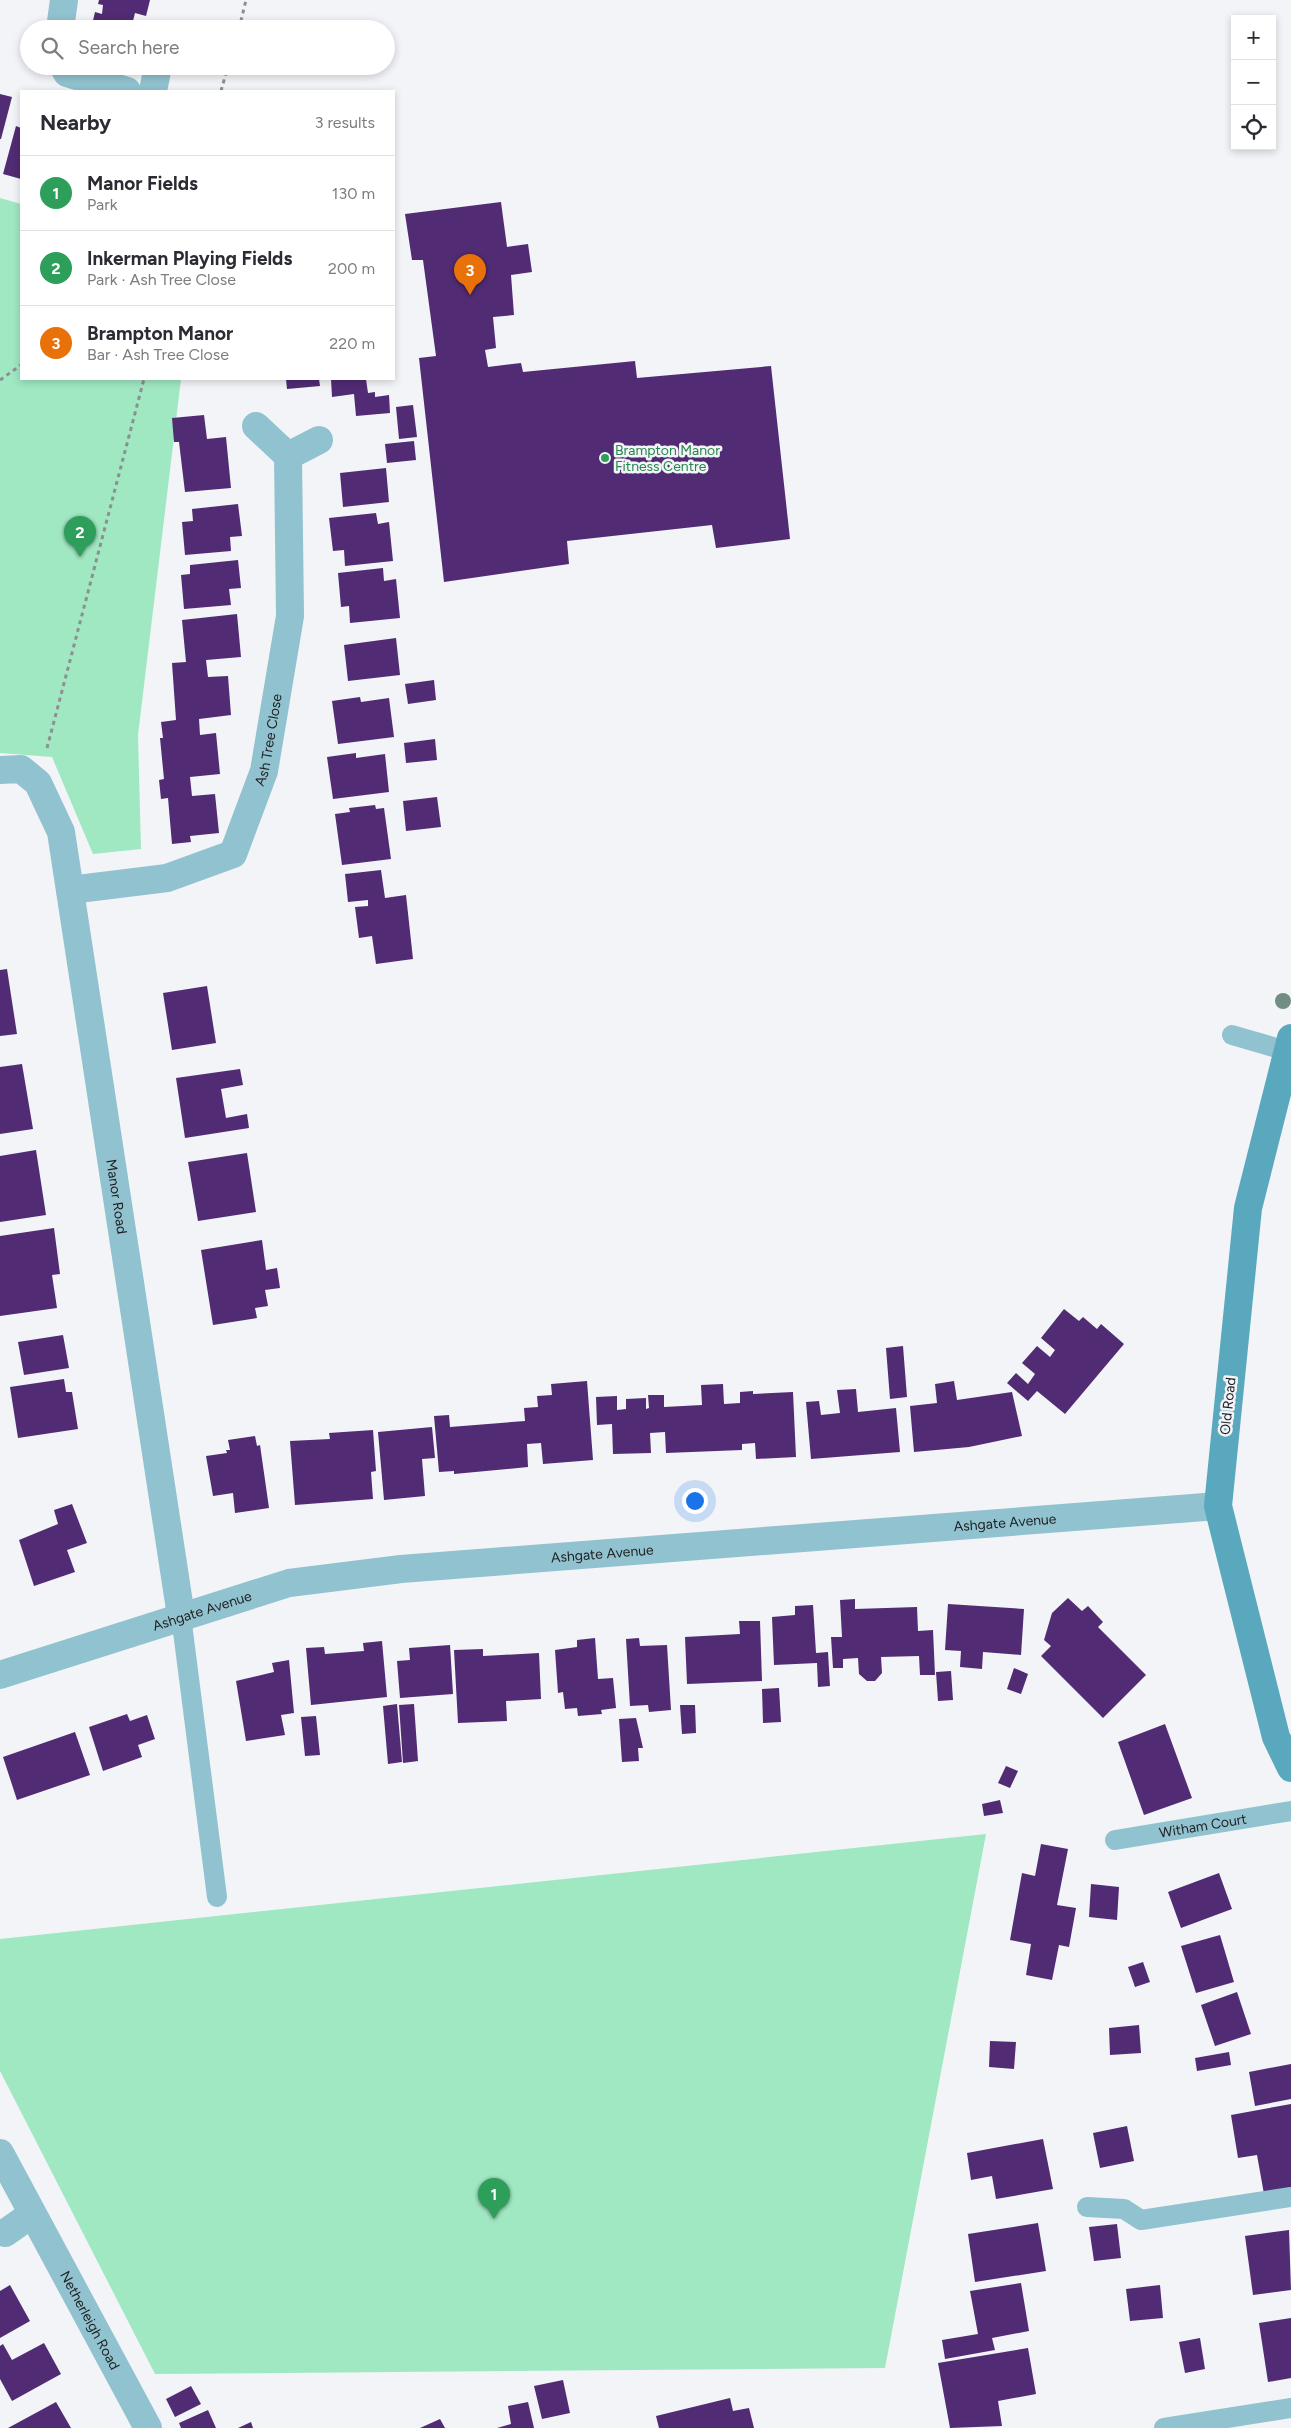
<!DOCTYPE html>
<html lang="en">
<head>
<meta charset="utf-8">
<style>
	body { margin:0; font-family:Figtree,sans-serif; background:#f2f2f3; color:#2b2b33 }
	.controls { position:absolute; right:15px; top:15px; display:grid; overflow:hidden; border-radius:0px; box-shadow:0 2px 8px #0003 }
	.controls button { width:45px; height:45px; display:grid; place-items:center; padding:0; border:0; border-bottom:1px solid #e1e1e2; background:#fff; color:#2b2b33; font:25px sans-serif }
	.you { position:absolute; left:694px; top:1500px; width:18px; height:18px; margin:-12px; border:4px solid #fff; border-radius:50%; background:#1a73e8; box-shadow:0 0 0 8px #1a73e833 }
	.badge { display:grid; place-items:center; width:32px; height:32px; border-radius:50%; background:#111827; color:#fff; font-size:16px; font-weight:700 }
	.pin { position:absolute; translate:-50% -41px; filter:drop-shadow(0 1px 2px #0008) }
	.pin::after { content:''; position:absolute; top:26px; width:18px; height:15px; background:inherit; clip-path:polygon(0 0,100% 0,50% 100%) }
	.list { margin:0; padding:0; list-style:none }
	h2 { display:flex; justify-content:space-between; align-items:center; height:65px; margin:0; padding:0 20px; font-size:21px }
	h2 small { font-size:16px; font-weight:400; color:#7c7c81 }
	.list li { display:grid; grid-template-columns:32px 1fr auto; gap:15px; align-items:center; box-sizing:border-box; height:75px; padding:0 20px; border-top:1px solid #e1e1e2 }
	.list b { display:block; font-size:19px; white-space:nowrap }
	.list p { margin:0; font-size:16px; white-space:nowrap; color:#7c7c81 }
	.list em { font-size:16px; font-style:normal; color:#7c7c81 }
	.icon { flex:none; width:28px; height:28px; fill:none; stroke:currentColor; stroke-width:2; stroke-linecap:round; stroke-linejoin:round }
	.map { position:relative; flex:none; width:1291px; height:2428px; overflow:hidden }
	.search { position:absolute; background:#fff; box-shadow:0 2px 8px #0003; left:20px; top:20px; width:375px; height:55px; display:flex; align-items:center; gap:12px; box-sizing:border-box; padding:0 18px; border-radius:28px; color:#7c7c81; font-size:19px }
	.panel { position:absolute; background:#fff; box-shadow:0 2px 8px #0003; left:20px; top:90px; width:375px; height:290px; border-radius:0px }
	.map>svg:first-child { display:block }
	.green { fill:#a0e8c2 }
	.building { fill:#512b73 }
	.lines { fill:none; stroke-linecap:round; stroke-linejoin:round }
	.path { stroke:#8e8f91; stroke-width:3; stroke-dasharray:4 4; stroke-linecap:butt }
	.lane { stroke:#91c2cf; stroke-width:20 }
	.street { stroke:#91c2cf; stroke-width:28 }
	.secondary { stroke:#5aa8bd; stroke-width:28 }
	.tree { fill:#728d84 }
	.leisure-dot { fill:#2e9e5b; stroke:#f2f4f7; stroke-width:2 }
	.labels { text-anchor:middle; dominant-baseline:central; stroke-width:5; stroke-linejoin:round; paint-order:stroke }
	.leisure-label { font-size:14px; fill:#27864d; stroke:#f2f4f7; text-anchor:start }
	.street-label { font-size:14px; fill:#1e1f20; stroke:#f2f4f7 }
</style>
</head>
<body>
<div class="map">
<svg width="1291" height="2428" viewBox="0 0 1291 2428">
	<rect width="100%" height="100%" fill="#f2f4f7"/>
	<path class="green" d="M0 198 21 204V379H181L138 735 141 849 93 854 52 757 0 753Z
		M986 1834 885 2368 155 2374 0 2071V1939Z"/>
	<path class="building" d="M99 0H150L146 16 135 13 133 21 144 24 143 29H91L95 12 102 14 103 5 98 4Z
		M0 94 12 97 1 139H0Z
		M16 126 21 128V179L3 174Z
		M501 202 507 247 528 244 532 272 511 275 514 315 493 317 496 348 485 350 488 367 521 363 523 372 635 361 637 378 771 366 790 539 716 548 712 525 567 541 569 564 444 582 419 358 436 356 423 260H412L405 214Z
		M286 379H319L320 386 287 389Z
		M331 379H366L368 393 375 392V397L389 395 390 413 356 416 354 394 332 397Z
		M413 405 417 437 399 439 396 407Z
		M204 415 207 439 226 437 231 488 185 492 179 442H174L172 418Z
		M414 441 416 460 387 463 385 444Z
		M386 468 389 502 343 507 340 473Z
		M238 504 242 536 230 537 231 551 185 555 182 522 193 521 192 509Z
		M376 513 378 524 389 522 393 561 345 566 344 550 333 551 329 518Z
		M238 560 241 588 229 589 231 605 184 609 181 575 190 574V565Z
		M383 568 384 581 396 579 400 618 350 623 349 606 341 607 338 573Z
		M237 614 241 657 206 660 208 677 228 676 231 715 199 719 200 735 216 733 220 774 190 777 192 796 215 794 219 833 190 836 191 842 172 844 168 798 161 799 159 780 164 779 160 738H163L161 722 176 720 172 663 186 662 182 620Z
		M396 638 400 675 348 681 344 645Z
		M434 680 436 700 408 704 405 684Z
		M360 697 361 702 389 698 394 737 338 744 332 701Z
		M435 739 437 760 406 763 404 743Z
		M356 753V758L385 754 389 792 333 799 327 757Z
		M437 797 441 827 406 831 403 801Z
		M375 805 376 809 384 808 391 859 342 865 335 814 350 812 349 808Z
		M381 870 385 898 406 895 413 959 376 964 372 936 359 938 355 907 368 906V900L348 902 345 874Z
		M7 969 17 1034 0 1036V970Z
		M207 986 216 1043 172 1050 163 993Z
		M22 1064 33 1129 0 1134V1067Z
		M240 1069 243 1085 221 1089 226 1118 247 1114 249 1128 185 1138 176 1078Z
		M36 1150 46 1215 0 1222V1156Z
		M247 1153 256 1212 198 1221 188 1162Z
		M54 1228 60 1274 52 1275 57 1308 0 1316V1236Z
		M262 1240 266 1270 277 1268 280 1288 265 1290 268 1306 255 1308 257 1318 213 1325 201 1250Z
		M1064 1309 1079 1321 1083 1317 1097 1329 1101 1324 1124 1344 1065 1414 1037 1391 1028 1401 1007 1383 1016 1373 1028 1384 1035 1374 1022 1363 1037 1346 1050 1357 1055 1350 1041 1338Z
		M63 1335 69 1368 24 1375 18 1342Z
		M903 1346 907 1397 890 1399 886 1348Z
		M64 1379 66 1392H72L78 1429 18 1438 10 1387Z
		M587 1381 593 1460 543 1464 541 1443 527 1444 528 1467 454 1474V1471L439 1472 434 1416 449 1415 450 1427 525 1421 524 1408 538 1407 537 1396 552 1395 551 1384Z
		M954 1381 957 1400 1012 1392 1022 1436 969 1447 914 1452 910 1406 937 1403 935 1384Z
		M723 1384 724 1404 740 1403V1392L753 1391V1394L793 1392 796 1457 756 1459 755 1443 742 1444V1450L666 1453 665 1432 650 1433 651 1453 613 1454 612 1424 597 1425 596 1397 617 1396V1410L626 1409V1399L646 1398V1409L649 1408 648 1395H664V1407L702 1405 701 1385Z
		M856 1389 858 1412 896 1408 900 1452 811 1459 806 1402 819 1401 821 1415 840 1413 837 1390Z
		M432 1427 435 1458 422 1459 425 1496 384 1500 378 1432Z
		M373 1430 376 1471 371 1472 373 1499 295 1505 290 1441 330 1439 329 1433Z
		M255 1436 257 1446 260 1445 269 1508 235 1513 233 1493 213 1496 206 1456 227 1453 226 1450H230L228 1440Z
		M72 1504 87 1543 67 1550 75 1572 34 1586 19 1540 58 1524 54 1510Z
		M1068 1598 1082 1611 1088 1606 1103 1622 1098 1627 1146 1675 1103 1718 1041 1656 1051 1646 1044 1640 1052 1613Z
		M855 1599V1609L917 1607 918 1631 933 1630 935 1675H920L919 1656 881 1657 882 1673 875 1681H867L859 1674 858 1658 843 1659V1668H833L831 1637H842L840 1600Z
		M948 1604 1024 1609 1021 1655 983 1652 982 1669 960 1667 961 1651 945 1650Z
		M813 1605 816 1653 828 1652 830 1686 818 1687 817 1663 774 1665 772 1617 795 1615V1606Z
		M739 1621H760L762 1681 687 1684 685 1637 740 1634Z
		M595 1638 598 1679 613 1678 616 1708 601 1710 602 1714 578 1716 577 1708 565 1709 563 1692 558 1693 555 1650 577 1647V1640Z
		M639 1638 640 1646 667 1645 671 1710 649 1712 648 1705 630 1706 626 1639Z
		M382 1641 387 1697 311 1705 306 1648 324 1647 325 1654 364 1651 363 1643Z
		M450 1645 453 1694 400 1698 397 1661 410 1660 409 1648Z
		M483 1649V1656L539 1653 541 1699 506 1701 507 1721 458 1723 454 1650Z
		M289 1660 294 1713 281 1715 285 1735 246 1741 236 1681 274 1672 272 1663Z
		M1014 1668 1028 1674 1021 1694 1007 1689Z
		M951 1671 953 1700 938 1701 936 1672Z
		M779 1688 781 1722 763 1723 762 1689Z
		M397 1704 402 1762 388 1764 383 1706Z
		M414 1704 418 1761 403 1763 399 1705Z
		M680 1705H695L696 1733 682 1734Z
		M127 1714 130 1721 147 1715 155 1739 138 1745 142 1757 103 1771 89 1727Z
		M316 1716 320 1755 305 1756 301 1717Z
		M636 1718 643 1748H638L639 1761 622 1762 619 1719Z
		M1165 1724 1192 1798 1144 1815 1118 1742Z
		M75 1732 90 1775 17 1800 3 1757Z
		M1006 1766 1018 1771 1010 1788 998 1783Z
		M1000 1800 1003 1813 984 1816 982 1804Z
		M1041 1844 1068 1849 1057 1905 1076 1908 1069 1947 1059 1945 1052 1980 1026 1975 1031 1944 1010 1940 1022 1873 1035 1876Z
		M1219 1873 1232 1909 1181 1928 1168 1892Z
		M1091 1884 1119 1887 1117 1920 1089 1917Z
		M1220 1935 1234 1982 1196 1993 1181 1946Z
		M1143 1962 1150 1982 1135 1987 1128 1967Z
		M1237 1992 1251 2034 1215 2046 1201 2005Z
		M1139 2025 1141 2053 1110 2055 1109 2028Z
		M990 2041 1016 2042 1014 2069 989 2067Z
		M1229 2052 1231 2065 1197 2071 1195 2058Z
		M1291 2064V2099L1255 2106 1249 2072Z
		M1291 2104V2190L1264 2194 1257 2155 1238 2158 1231 2115Z
		M1127 2126 1134 2161 1100 2168 1093 2133Z
		M1043 2139 1053 2189 996 2199 992 2176 971 2180 967 2153Z
		M1038 2223 1046 2271 975 2282 968 2234Z
		M1117 2224 1121 2258 1094 2261 1089 2227Z
		M1289 2230 1291 2290 1253 2295 1245 2236Z
		M1021 2283 1029 2331 992 2338 995 2350 945 2359 942 2340 978 2334 970 2291Z
		M10 2285 30 2321 0 2338V2291Z
		M1160 2285 1163 2318 1130 2321 1126 2289Z
		M1291 2318V2378L1268 2382 1259 2323Z
		M1200 2338 1205 2369 1185 2373 1179 2342Z
		M44 2343 61 2374 12 2401 0 2379V2346L3 2344 12 2360Z
		M1028 2348 1036 2394 998 2401 1002 2426 950 2428 938 2363Z
		M563 2380 570 2413 542 2419 534 2386Z
		M191 2386 201 2404 175 2417 166 2399Z
		M730 2398 733 2411 749 2408 754 2428H659L656 2416Z
		M56 2402 71 2428H8Z
		M528 2402 534 2428H497L511 2424 508 2406Z
		M208 2410 216 2428H181L179 2423Z
		M440 2419 445 2428H420Z
		M251 2422 253 2428H238Z"/>
	<g class="lines">
		<path class="path" d="M239 29 246 0
			M221 91 228 66
			M0 380 21 365
			M47 748 144 379"/>
		<g class="lane">
			<path d="M1232 1035 1287 1051"/>
			<path d="M181 1616 217 1897"/>
			<path id="s1" d="M1115 1840 1291 1811"/>
			<path d="M1087 2207 1124 2209 1141 2220 1291 2197"/>
			<path d="M1164 2428 1291 2408"/>
		</g>
		<g class="street">
			<path d="M60 29 64 0"/>
			<path d="M63 66 67 73 127 91"/>
			<path d="M153 91 158 66"/>
			<path d="M288 456 319 440"/>
			<path id="s2" d="M0 770 21 769 38 783 61 832 181 1616"/>
			<path id="s3" d="M70 890 167 878 233 854 264 771 290 616 288 456 256 426"/>
			<path id="s4" d="M0 1675 289 1583 401 1569 1218 1506"/>
			<path id="s5" d="M0 2153 148 2428"/>
			<path d="M5 2233 32 2214"/>
		</g>
		<path class="secondary" d="M1291 1038 1248 1208 1218 1506 1276 1737 1291 1768"/>
	</g>
	<circle class="tree" cx="1283" cy="1001" r="8"/>
	<circle class="leisure-dot" cx="605" cy="458" r="5"/>
	<g class="labels">
		<g class="leisure-label">
			<text x="615" y="450">Brampton Manor<tspan x="615" dy="16">Fitness Centre</tspan></text>
		</g>
		<g class="street-label">
			<text stroke="none"><textPath href="#s3" startOffset="288">Ash Tree Close</textPath></text>
			<text stroke="none"><textPath href="#s2" startOffset="466">Manor Road</textPath></text>
			<text transform="translate(1228 1406) rotate(-84)">Old Road</text>
			<text stroke="none"><textPath href="#s4" startOffset="1022">Ashgate Avenue</textPath></text>
			<text stroke="none"><textPath href="#s4" startOffset="618">Ashgate Avenue</textPath></text>
			<text stroke="none"><textPath href="#s4" startOffset="212">Ashgate Avenue</textPath></text>
			<text stroke="none"><textPath href="#s1" startOffset="89">Witham Court</textPath></text>
			<text stroke="none"><textPath href="#s5" startOffset="190">Netherleigh Road</textPath></text>
		</g>
	</g>
</svg>
<div class="controls">
<button>+</button>
<button>−</button>
<button><svg class="icon" aria-label="locate" viewBox="0 0 24 24"><circle cx="12" cy="12" r="6"/><path d="M12 2v4M12 18v4M2 12h4M18 12h4"/></svg></button>
</div>
<div class="you"></div>
<div class="pin badge" style="left:494px;top:2219px;background:#2e9e5b">1</div>
<div class="pin badge" style="left:80px;top:557px;background:#2e9e5b">2</div>
<div class="pin badge" style="left:470px;top:295px;background:#e8710a">3</div>
<div class="search"><svg class="icon" aria-label="search" viewBox="0 0 24 24"><circle cx="10" cy="10" r="6"/><path d="M15 15l6 6"/></svg>Search here</div>
<section class="panel">
<h2>Nearby<small>3 results</small></h2>
<ul class="list">
<li><span class="badge" style="background:#2e9e5b">1</span><div><b>Manor Fields</b><p>Park</p></div><em>130 m</em></li>
<li><span class="badge" style="background:#2e9e5b">2</span><div><b>Inkerman Playing Fields</b><p>Park · Ash Tree Close</p></div><em>200 m</em></li>
<li><span class="badge" style="background:#e8710a">3</span><div><b>Brampton Manor</b><p>Bar · Ash Tree Close</p></div><em>220 m</em></li>
</ul>
</section>
</div>
</body>
</html>
